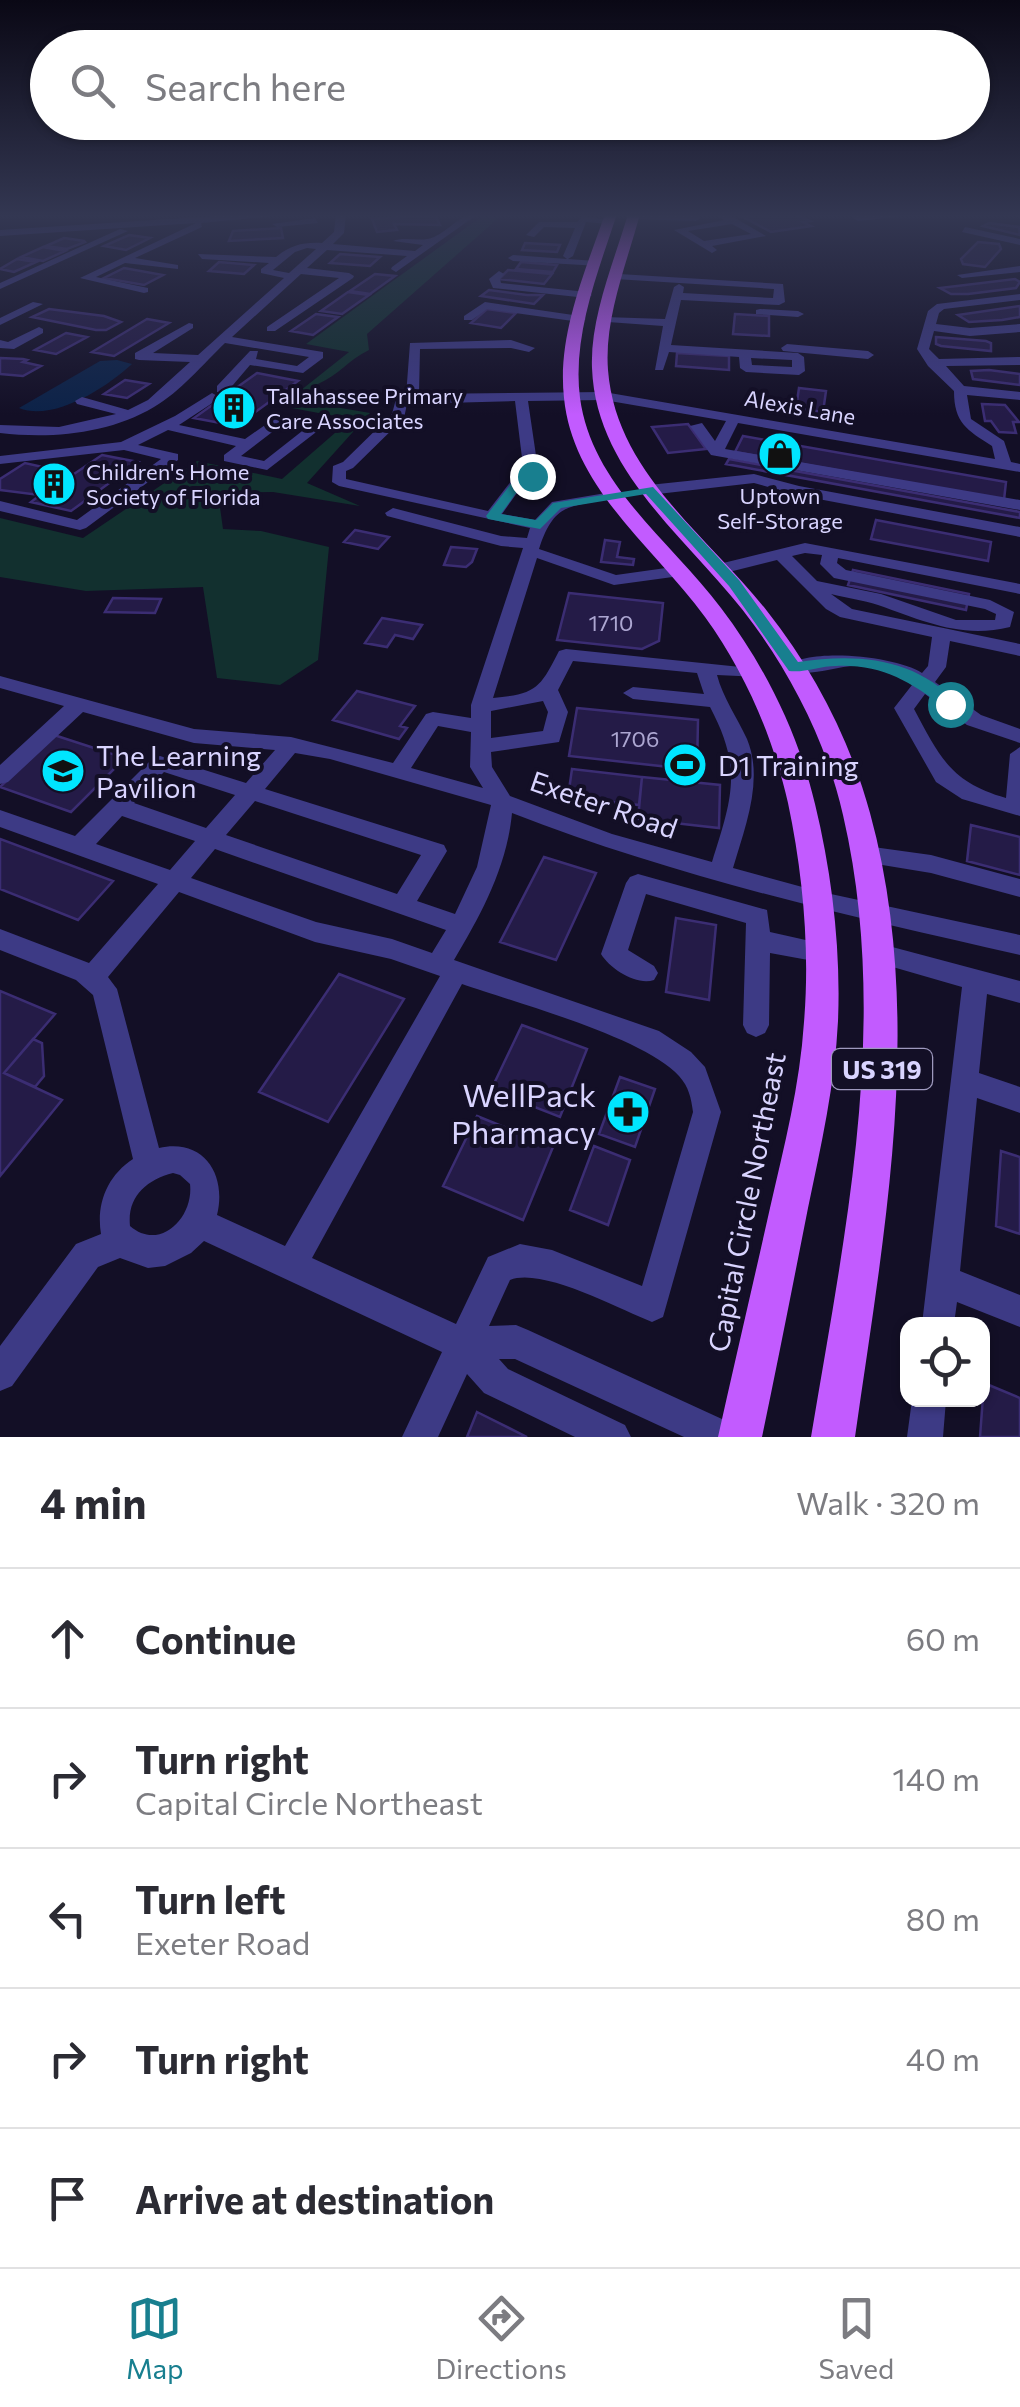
<!DOCTYPE html>
<html lang="en">
<head>
<meta charset="utf-8">
<style>
	body { margin:0; font-family:Commissioner,sans-serif; background:#f7f7f7; color:#2b2b33 }
	.controls { position:absolute; right:30px; bottom:30px; display:grid; overflow:hidden; border-radius:20px; box-shadow:0 2px 8px #0004 }
	.controls button { width:90px; height:90px; display:grid; place-items:center; padding:0; border:0; border-bottom:2px solid #e1e1e2; background:#fff; color:#2b2b33; font:50px sans-serif }
	.stop { position:absolute; width:30px; height:30px; margin:-22px; border:8px solid #187f8f; border-radius:50%; background:#fff }
	.stop.end { background:#187f8f; border-color:#fff; box-shadow:0 2px 10px #0008 }
	.list { margin:0; padding:0; list-style:none }
	h2 { display:flex; justify-content:space-between; align-items:center; height:130px; margin:0; padding:0 40px; font-size:42px }
	h2 small { font-size:32px; font-weight:400; color:#7c7c81 }
	.list li { display:grid; grid-template-columns:65px 1fr auto; gap:30px; align-items:center; box-sizing:border-box; height:140px; padding:0 40px; border-top:2px solid #e1e1e2 }
	.list b { display:block; font-size:38px; white-space:nowrap }
	.list p { margin:0; font-size:32px; white-space:nowrap; color:#7c7c81 }
	.list em { font-size:32px; font-style:normal; color:#7c7c81 }
	.icon { flex:none; width:55px; height:55px; fill:none; stroke:currentColor; stroke-width:2; stroke-linecap:round; stroke-linejoin:round }
	.map { position:relative; flex:none; width:1020px; height:1437px; overflow:hidden }
	.search { position:absolute; background:#fff; box-shadow:0 2px 8px #0004; left:30px; right:30px; top:30px; height:110px; display:flex; align-items:center; gap:25px; box-sizing:border-box; padding:0 35px; border-radius:55px; color:#7c7c81; font-size:38px }
	.sheet { height:830px; background:#fff }
	nav { display:flex; justify-content:space-around; align-items:center; box-sizing:border-box; height:140px; border-top:2px solid #e1e1e2; background:#fff; font-size:28px; color:#7c7c81 }
	nav a { display:grid; justify-items:center; gap:5px }
	nav .on { color:#187f8f }
	.map>svg:first-child { display:block }
	.green { fill:#12302f }
	.water { fill:#0c2248 }
	.building { fill:#241b47; stroke:#3b2d73; stroke-width:2.5 }
	.lines { fill:none; stroke-linecap:round; stroke-linejoin:round }
	.minor { fill:#3d3a85; fill-rule:evenodd }
	.major { fill:#c25bff; fill-rule:evenodd }
	.route { fill:#187f8f }
	.labels { text-anchor:middle; dominant-baseline:central; stroke-width:8; stroke-linejoin:round; paint-order:stroke }
	.far-poi-label { font-size:22px; fill:#d9d4ff; stroke:#130f26; text-anchor:start }
	.far-street-label { font-size:22px; fill:#d9d4ff; stroke:#130f26 }
	.number-label { font-size:22px; fill:#aca6d1 }
	.shield { fill:#130f26; stroke:#9e99be; stroke-width:2.5 }
	.shield-label { font-size:25px; font-weight:bold; fill:#d9d4ff }
	.poi-label { font-size:28px; fill:#d9d4ff; stroke:#130f26; text-anchor:start }
	.street-label { font-size:28px; fill:#d9d4ff; stroke:#130f26 }
	.near-poi-label { font-size:32px; fill:#d9d4ff; stroke:#130f26; text-anchor:end }
</style>
</head>
<body>
<div class="map">
<svg width="1020" height="1437" viewBox="0 0 1020 1437">
	<rect width="100%" height="100%" fill="#130f26"/>
	<path class="green" d="M485 214H503L367 334 369 350C348 360 339 375 318 384L320 388 305 398 312 403 370 413 307 483 360 506 273 492 218 493 223 529 261 531 329 547 318 660 280 685 217 678 203 587 86 591 0 577V518L83 538 197 461 282 479 351 419 281 406 349 352 306 344Z"/>
	<path class="water" d="M117 360 132 364C106 388 53 422 19 408L100 361Z"/>
	<path class="building" d="M762 214H795L810 221 803 222 811 226 771 232 743 217Z
		M435 215 440 225 394 224 397 230 377 232 372 219Z
		M989 223 1019 227 1020 235 983 226Z
		M281 228 283 238 229 241 233 231Z
		M129 235 150 238 126 250 104 246Z
		M64 238 84 241 85 242 67 249 46 246Z
		M978 242 999 244 1001 249 985 267 963 264 961 259Z
		M525 243 560 245 557 252 522 250Z
		M43 247 65 251 43 261 21 257Z
		M340 254 380 257 370 266 330 263Z
		M17 259 36 262 14 272 0 269Z
		M219 262 254 265 244 274 209 271Z
		M521 262 557 265 553 272 516 269Z
		M124 268 163 275 144 285 104 278Z
		M508 270 552 274 544 284 499 279Z
		M375 274 395 276 370 294 350 291Z
		M1015 279 1020 282 1016 288 968 294H951L940 288Z
		M489 290 527 295H543L534 304 481 296Z
		M348 292 369 295 342 314 321 311Z
		M1020 306V317L1002 320 969 322 958 315Z
		M49 309 104 316 121 322 106 330H96L32 317Z
		M487 309 516 313 501 328 471 323Z
		M316 314 338 317 313 335 291 331Z
		M735 314 769 316V336L733 334Z
		M147 319 169 323 114 356 92 352Z
		M66 333 87 337 56 354 35 350Z
		M936 337 986 341 991 343V351L941 346 936 344Z
		M677 353 729 356V370L676 366Z
		M0 358 23 359 27 360 23 362 41 366 23 376 0 374Z
		M989 370 1020 374V385L973 379 971 371Z
		M257 373 298 381 236 426 194 418Z
		M125 380 149 384 127 398 104 394Z
		M799 388 826 391 823 412 796 408Z
		M982 404 1005 405 1019 422H1013L1016 433 999 432 991 421H985Z
		M688 424 706 449 668 453 652 427Z
		M743 436 1006 482 1004 500 735 452Z
		M102 455 138 462 71 511 31 502 40 495 0 490V479L25 463 74 474Z
		M729 459 1020 512V518L726 464Z
		M876 520 991 542 988 561 871 539Z
		M355 530 389 537 378 549 344 542Z
		M605 540 620 542 617 557 634 559 633 565 601 562Z
		M451 547 477 549 472 562 466 567 444 565Z
		M853 570 969 594 966 610 848 585Z
		M569 593 663 603 659 641 642 649 557 640Z
		M113 598 161 599 155 613 105 612Z
		M382 618 422 625 413 639 395 635 387 647 365 643Z
		M357 691 415 706 400 726 407 728 399 739 333 720Z
		M577 708 698 720 697 770 569 756Z
		M54 735 125 758 71 812 0 787Z
		M572 769 642 777 639 805 568 797Z
		M642 777 720 785 719 828 638 819Z
		M971 825 1020 837V875L967 861Z
		M0 839 113 881 78 920 0 889Z
		M544 857 596 873 556 960 500 942Z
		M676 918 716 925 709 1000 666 992Z
		M339 974 404 999 328 1122 259 1092Z
		M0 991 55 1014 4 1073 62 1100 0 1176Z
		M522 1025 587 1049 560 1117 491 1090Z
		M33 1039 42 1043 44 1076 35 1087 4 1073Z
		M620 1077 655 1089 635 1147 599 1134Z
		M477 1116 553 1147 523 1220 443 1186Z
		M594 1146 630 1160 608 1225 570 1210Z
		M1001 1151 1020 1157V1234L996 1226Z
		M984 1383 1020 1398V1437H980Z
		M477 1412 527 1437H467Z"/>
	<g class="lines">
		<path class="minor" d="M246 214H296L201 223 202 227 135 258 178 265V269L125 263 96 277 148 288V292L144 293 80 278 196 223 0 236V230Z
			M336 214H346L344 233 333 244 415 251 423 245 393 241C405 236 422 243 434 237 450 230 459 214 478 214L396 272 391 269 392 267 407 256 327 250 307 268 349 273 354 276 353 278 275 331H267V327L339 278 301 274 232 337 323 352V358L303 373 250 365 227 392H217V386L250 351H258L256 359 297 366 309 357 225 343C203 364 180 392 154 407 109 434 51 439 0 433V425L59 427 116 414 77 404 75 401 82 397 128 410 148 400 190 362 139 360 135 359V353L189 323 193 324V328L153 353 198 355 284 278 261 273V269L269 263 202 259 198 254 276 257C291 245 303 242 322 243L334 232ZM307 248 316 249 289 273 273 270 295 252Z
			M630 214 696 215 701 218 696 221 633 219Z
			M716 214H728L766 236 712 246 717 250 712 253 674 230 724 220ZM732 224 751 234 704 241 688 231Z
			M847 214H924L858 221Z
			M583 216 614 221 609 224 586 222 573 256 568 259 596 261 600 266 513 261 508 258 513 255 567 259 563 256 575 228 544 227 534 237 526 235 539 222H577Z
			M315 218 318 223 277 227 272 224Z
			M965 227 1020 239V245L962 232Z
			M120 229 128 231 0 289V283Z
			M1020 266V272L962 278 957 275Z
			M499 271 504 274 500 279 501 283 587 292 592 295 587 298 493 288 489 279Z
			M619 274 783 284 785 302 779 305 681 300 671 345 798 353 804 357 805 371 799 375 746 372 740 368 739 357 669 352 663 370H655L663 326 608 322 602 319 604 317 665 319 674 287 679 284 684 287 683 293 773 298 774 289 615 279 614 277ZM751 358 792 360V367L752 365Z
			M1020 294V300L944 309 939 313 936 324 970 328 1020 324V332L970 336 934 331 929 349 939 359 1020 357V365L946 366 964 386 1020 392V400L967 395 971 419 1004 441 1011 462 1020 464V472L738 423 725 449 1020 500V510L711 455 690 426 702 423 715 441 726 421 604 400 528 401 539 476 522 486 502 514 535 520 552 502 618 491V497C572 508 555 499 539 549L616 575 680 566 688 571 680 576 614 585 537 558 493 698C537 694 540 688 559 651L566 649 760 669 763 673 760 677 717 675C723 698 737 717 747 739 764 780 745 827 733 868L817 891 1020 935V955C848 916 676 877 512 813 507 867 481 915 454 960L659 1031 691 1052 705 1067 721 1112 663 1317 652 1322C619 1309 542 1267 510 1280L489 1326 516 1325 528 1330 735 1425 741 1437H684L515 1359H499L508 1369 625 1425 631 1437H575L484 1393 467 1374 438 1437H402L442 1352 204 1241 191 1253 165 1266 148 1268 120 1258 98 1267 12 1386 0 1391V1346L76 1244 101 1234C96 1204 107 1176 133 1159L93 995 76 980 0 950V929L89 963 158 884 0 827V810L75 836 153 758 160 756 246 783 275 750 194 743 83 712 8 782 0 784V765L64 706 0 688V676L194 729 291 737 393 763 426 714 433 712 471 718V705L523 548 501 546 387 516 385 513 393 508 501 536 527 538 530 528 339 486 332 482 333 466 343 462 392 414 396 399 406 396 410 343 511 340 535 348 529 352 511 348 420 349 419 394 604 392 995 459 992 446C967 430 954 423 954 391L928 366 917 349 928 311 937 304ZM515 401 524 474 512 480 488 511 346 479V471L353 468 404 418 407 404ZM573 661 697 673 704 694 633 687 623 693 633 699 710 707C743 769 732 798 712 862L612 834 510 796 492 767 491 752 559 742 568 712 558 690ZM543 701 548 712 543 731 491 738V711ZM438 726 471 732 470 767 483 788 411 768ZM295 753 330 759 491 805 477 867 455 914 417 901 447 851 444 845 265 789ZM164 772 235 795 206 828 134 803ZM255 801 421 855 397 894 226 835ZM122 816 195 841 170 870 96 844ZM215 849 446 930 432 953 392 939 316 922 191 878ZM179 892 315 942 391 959 440 976 285 1246 217 1215C227 1175 204 1138 159 1148L117 989 108 977ZM462 984C516 1003 644 1037 679 1076 689 1087 691 1098 693 1112L642 1286 552 1250 520 1244 488 1257 456 1324 312 1258ZM173 1173 180 1175 190 1184C194 1217 160 1252 130 1226 127 1197 146 1180 173 1173Z
			M33 302 43 304 0 325V318Z
			M485 302 580 316 586 319 580 322 487 309 472 320H464V316Z
			M760 309 798 311 804 314 798 317 756 314V310Z
			M39 327 43 329V333L14 349 0 348V340L8 342Z
			M787 344 868 351 874 355 868 359 783 351 781 348Z
			M212 393 219 397 217 400 179 425 245 439 281 414 324 426 267 470 224 461V455L236 446 168 430 138 445 178 454V460L86 528 80 530 0 511V501L77 520 161 459 124 450 0 464V456L121 442 175 416ZM284 423 306 428 264 461 241 456Z
			M754 474 799 486 1020 527V537L797 495 754 483 649 495 641 490 649 485Z
			M805 543 1020 584V594L838 558 837 563 846 570 990 600 1014 612 1010 627C961 639 924 621 878 605 863 600 847 598 831 594L852 609 1020 644V656L950 641 946 667 935 682 981 715 1020 729V743L967 725 925 694 914 709C940 757 950 782 1006 798L1010 754 1020 747V816L962 799 936 782 894 708 912 685C897 674 876 667 857 666 836 665 802 681 785 667 808 647 896 656 922 673L928 666 932 637 840 617 826 609 777 560 721 574 713 569 715 565ZM805 553 822 555 820 564 834 578 985 609 996 614 995 620H956L881 594 817 581 792 556Z
			M866 846 931 855 1020 879V897L931 873 858 861 855 855 858 849Z
			M638 874 767 910 770 932 828 945 831 952 828 959 819 962 770 953 769 1025 765 1033 756 1037 747 1033 743 1025 746 923 646 894 628 950 654 966 658 973 654 980C637 986 610 969 601 954L626 883 630 877Z
			M881 944 1020 981V1003L987 994 979 1073 1020 1087V1113L977 1098 960 1271 1020 1295V1327L957 1302 954 1324H922L962 987 872 961 868 954 872 947Z
			M912 1400H946L943 1437H907Z"/>
		<path class="major" d="M605 214H617C598 272 572 336 580 398 592 486 671 541 721 608 765 666 798 733 815 804 832 874 841 949 838 1021 835 1084 821 1146 808 1208 793 1284 778 1361 762 1437H718C735 1361 753 1284 770 1208 784 1147 800 1085 804 1022 810 950 803 874 788 803 773 737 745 672 705 617 655 548 573 489 564 398 557 335 585 272 605 214Z
			M628 214H640C627 263 604 318 608 370 616 473 708 536 767 611 814 670 850 740 870 813 926 1017 884 1232 855 1437H811C845 1232 891 1022 843 815 828 748 795 681 754 625 696 544 596 477 592 368 590 317 614 262 628 214Z"/>
	</g>
	<linearGradient id="sky" x2="0" y2="1"><stop stop-color="#0a0815"/><stop offset="0.52" stop-color="#333752"/><stop offset="1" stop-color="#333752" stop-opacity="0"/></linearGradient>
	<rect width="1020" height="415" fill="url(#sky)"/>
	<path class="route" d="M532 473 536 479 521 486 501 514 536 520 553 503 653 487 739 580 798 662C857 653 915 657 958 704L944 707C909 681 881 664 836 666 820 666 804 673 789 671L729 586 646 494 561 508 540 529 488 519 486 516 513 481Z"/>
	<defs>
		<symbol id="building-disc" viewBox="-11 -11 22 22"><circle r="9.5" fill="#00e5ff" stroke="#130f26"/><path d="M-4-6H4V6H1V3H-1V6H-4ZM-2.5-4.3h1.7v1.8h-1.7ZM.8-4.3h1.7v1.8H.8ZM-2.5-1h1.7V.8h-1.7ZM.8-1h1.7V.8H.8Z" fill="#111"/></symbol>
		<symbol id="shop-disc" viewBox="-11 -11 22 22"><circle r="9.5" fill="#00e5ff" stroke="#130f26"/><path d="M-5-2.5h2.3a2.7 3.5 0 0 1 5.4 0H5L5.5 6h-11ZM-1.5-2.5h3a1.5 2.3 0 0 0-3 0Z" fill="#111"/></symbol>
		<symbol id="stadium-disc" viewBox="-11 -11 22 22"><circle r="9.5" fill="#00e5ff" stroke="#130f26"/><path d="M0-5a6.5 5 0 1 0 0 10a6.5 5 0 1 0 0-10ZM-3.5-1.8h7v3.6h-7Z" fill="#111"/></symbol>
		<symbol id="school-disc" viewBox="-11 -11 22 22"><circle r="9.5" fill="#00e5ff" stroke="#130f26"/><path d="M0-5L7-2L0 1L-7-2ZM-4 1L0 2.5L4 1V4Q0 6-4 4Z" fill="#111"/></symbol>
		<symbol id="pharmacy-disc" viewBox="-11 -11 22 22"><circle r="9.5" fill="#00e5ff" stroke="#130f26"/><path d="M-2-6h4v4h4v4h-4v4h-4v-4h-4v-4h4Z" fill="#111"/></symbol>
	</defs>
	<g fill-rule="evenodd">
		<use href="#building-disc" x="209" y="383" width="50" height="50"/>
		<use href="#shop-disc" x="755" y="429" width="50" height="50"/>
		<use href="#building-disc" x="29" y="459" width="50" height="50"/>
		<use href="#stadium-disc" x="660" y="740" width="50" height="50"/>
		<use href="#school-disc" x="38" y="746" width="50" height="50"/>
		<use href="#pharmacy-disc" x="603" y="1087" width="50" height="50"/>
	</g>
	<g class="labels">
		<g class="far-poi-label">
			<text x="266" y="395">Tallahassee Primary<tspan x="266" dy="25">Care Associates</tspan></text>
			<text x="86" y="471">Children's Home<tspan x="86" dy="25">Society of Florida</tspan></text>
			<text x="780" y="495" text-anchor="middle">Uptown<tspan x="780" dy="25">Self-Storage</tspan></text>
		</g>
		<g class="far-street-label">
			<text transform="translate(800 407) rotate(10)">Alexis Lane</text>
		</g>
		<g class="number-label">
			<text x="611" y="622">1710</text>
			<text x="635" y="738">1706</text>
		</g>
		<rect class="shield" x="832" y="1049" width="100" height="40" rx="8"/>
		<g class="shield-label">
			<text x="882" y="1069">US 319</text>
		</g>
		<g class="poi-label">
			<text x="96" y="755">The Learning<tspan x="96" dy="32">Pavilion</tspan></text>
			<text x="718" y="765">D1 Training</text>
		</g>
		<g class="street-label">
			<text transform="translate(604 804) rotate(19)">Exeter Road</text>
			<text transform="translate(746 1202) rotate(-79)">Capital Circle Northeast</text>
		</g>
		<g class="near-poi-label">
			<text x="596" y="1094">WellPack<tspan x="596" dy="37">Pharmacy</tspan></text>
		</g>
	</g>
</svg>
<div class="controls">
<button><svg class="icon" aria-label="locate" viewBox="0 0 24 24"><circle cx="12" cy="12" r="6"/><path d="M12 2v4M12 18v4M2 12h4M18 12h4"/></svg></button>
</div>
<div class="stop" style="left:950px;top:704px"></div>
<div class="stop end" style="left:532px;top:476px"></div>
<div class="search"><svg class="icon" aria-label="search" viewBox="0 0 24 24"><circle cx="10" cy="10" r="6"/><path d="M15 15l6 6"/></svg>Search here</div>
</div>
<section class="sheet">
<h2>4 min<small>Walk · 320 m</small></h2>
<ul class="list">
<li><svg class="icon" aria-label="ahead" viewBox="0 0 24 24"><path d="M12 20V5M6 11l6-6 6 6"/></svg><div><b>Continue</b></div><em>60 m</em></li>
<li><svg class="icon" aria-label="right" viewBox="0 0 24 24"><path d="M7 20v-9h11M14 6l5 5-5 5"/></svg><div><b>Turn right</b><p>Capital Circle Northeast</p></div><em>140 m</em></li>
<li><svg class="icon" aria-label="left" viewBox="0 0 24 24"><path d="M17 20v-9H6M10 6l-5 5 5 5"/></svg><div><b>Turn left</b><p>Exeter Road</p></div><em>80 m</em></li>
<li><svg class="icon" aria-label="right" viewBox="0 0 24 24"><path d="M7 20v-9h11M14 6l5 5-5 5"/></svg><div><b>Turn right</b></div><em>40 m</em></li>
<li><svg class="icon" aria-label="arrive" viewBox="0 0 24 24"><path d="M6 21V4h12l-3 4 3 4H6"/></svg><div><b>Arrive at destination</b></div></li>
</ul>
</section>
<nav>
<a class="on"><svg class="icon" aria-label="map" viewBox="0 0 24 24"><path d="M3 6l6-2 6 2 6-2v14l-6 2-6-2-6 2zM9 4v14M15 6v14"/></svg>Map</a>
<a><svg class="icon" aria-label="directions" viewBox="0 0 24 24"><path d="M12 3l9 9-9 9-9-9zM9 14v-3h6M13 9l2 2-2 2"/></svg>Directions</a>
<a><svg class="icon" aria-label="saved" viewBox="0 0 24 24"><path d="M7 4h10v16l-5-4-5 4z"/></svg>Saved</a>
</nav>
</body>
</html>
